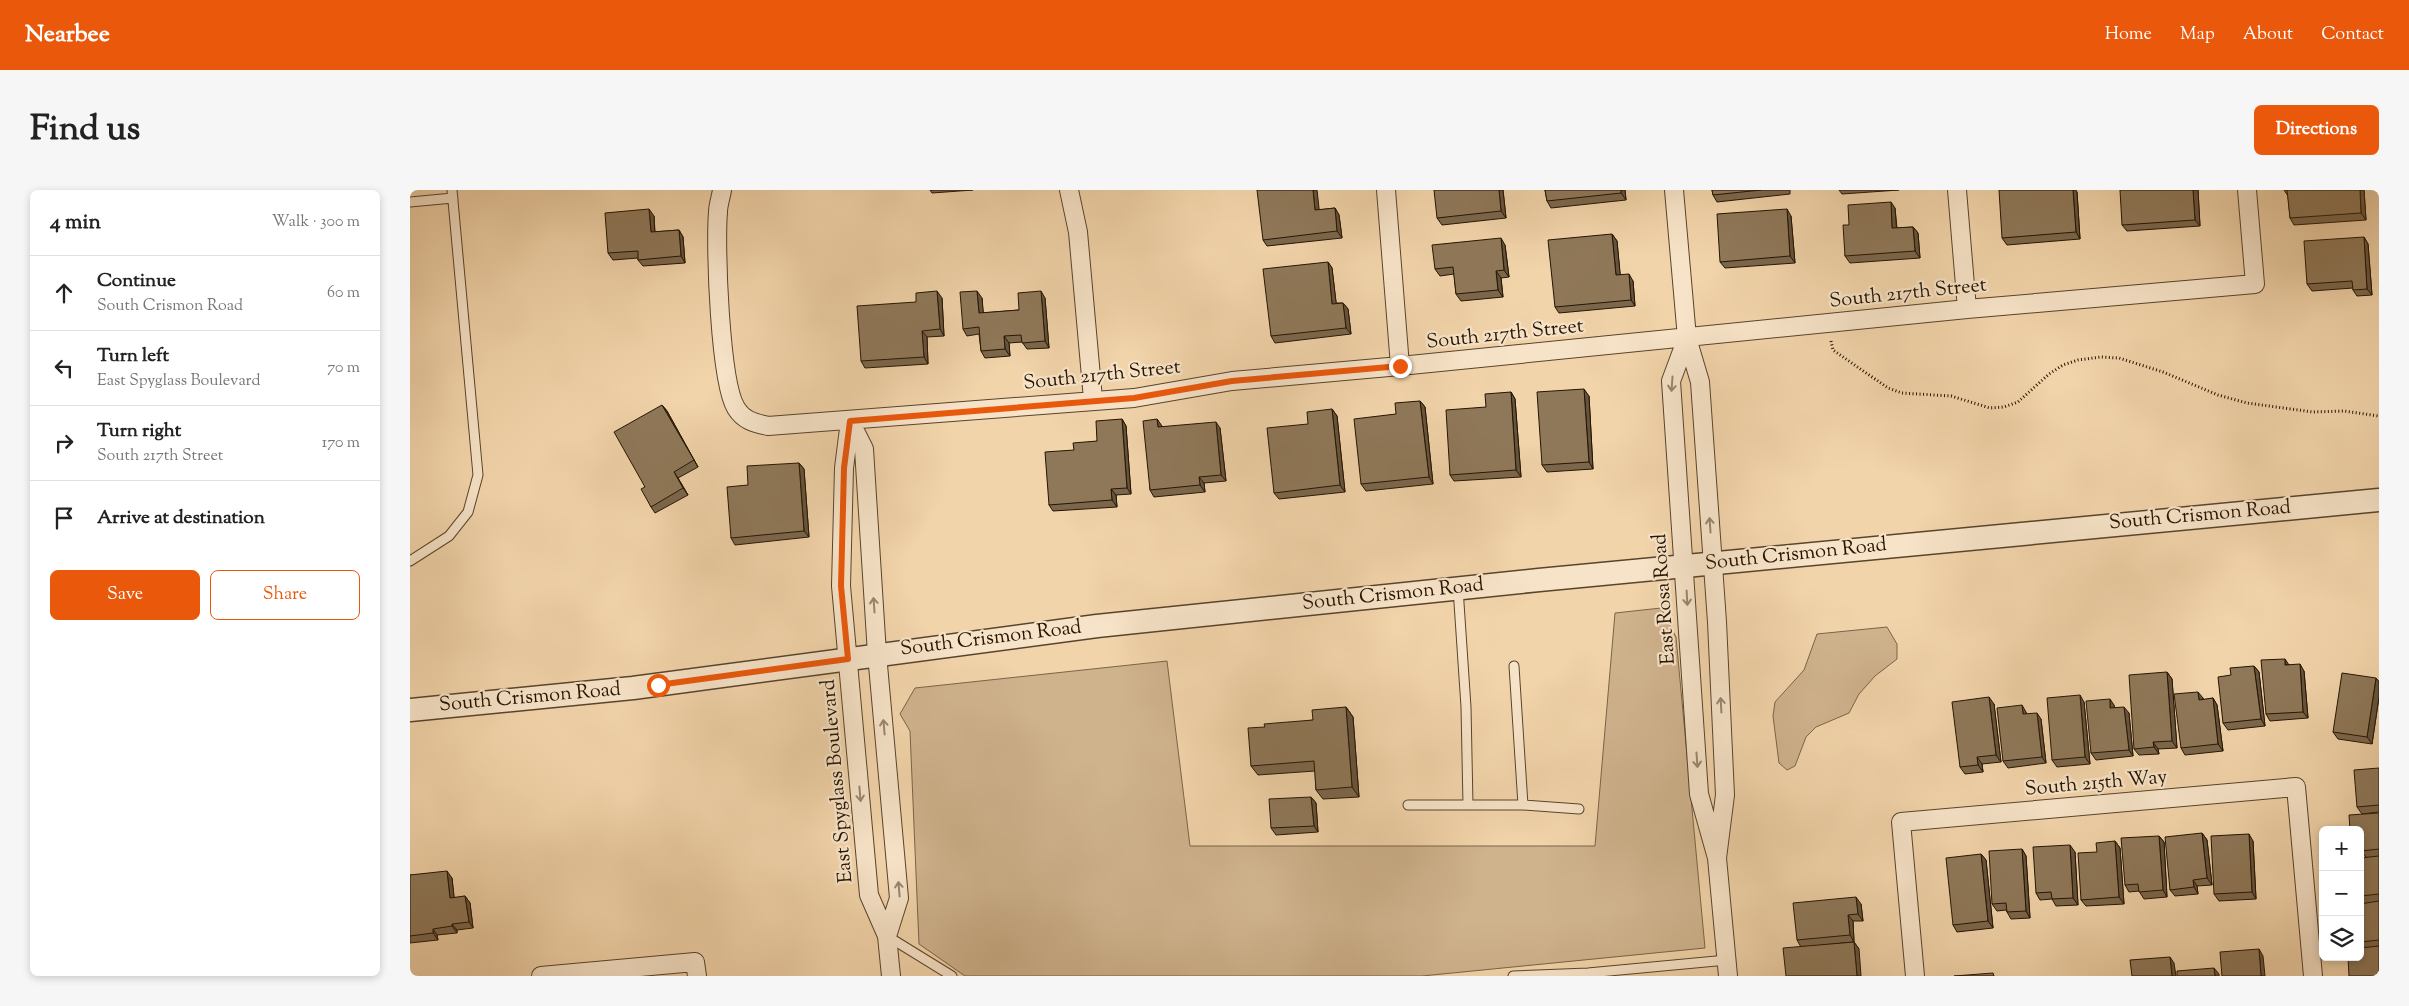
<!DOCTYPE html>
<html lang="en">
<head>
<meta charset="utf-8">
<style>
	body { margin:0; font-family:"Sorts Mill Goudy",serif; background:#f6f6f6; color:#222 }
	.controls { position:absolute; right:15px; bottom:15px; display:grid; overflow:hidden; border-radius:8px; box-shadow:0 2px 8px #0003 }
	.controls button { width:45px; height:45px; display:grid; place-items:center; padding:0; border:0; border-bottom:1px solid #e0e0e0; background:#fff; color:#222; font:25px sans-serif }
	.stop { position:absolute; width:15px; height:15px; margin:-11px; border:4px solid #ea580c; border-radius:50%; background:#fff }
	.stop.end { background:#ea580c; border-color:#fff; box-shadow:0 1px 5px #0008 }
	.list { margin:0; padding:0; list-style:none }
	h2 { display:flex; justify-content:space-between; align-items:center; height:65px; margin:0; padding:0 20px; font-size:21px }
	h2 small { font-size:16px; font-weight:400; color:#767676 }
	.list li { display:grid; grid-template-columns:32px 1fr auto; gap:15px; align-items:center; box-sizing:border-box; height:75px; padding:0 20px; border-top:1px solid #e0e0e0 }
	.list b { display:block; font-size:19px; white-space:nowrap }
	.list p { margin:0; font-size:16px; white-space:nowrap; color:#767676 }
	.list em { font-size:16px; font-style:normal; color:#767676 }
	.actions { display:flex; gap:10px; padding:15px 20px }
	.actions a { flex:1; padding:11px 0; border:1px solid #ea580c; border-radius:8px; text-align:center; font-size:18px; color:#ea580c }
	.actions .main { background:#ea580c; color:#fff }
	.icon { flex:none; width:28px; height:28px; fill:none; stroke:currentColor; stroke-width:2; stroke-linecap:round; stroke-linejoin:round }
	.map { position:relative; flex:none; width:1969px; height:786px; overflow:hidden; border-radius:8px }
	header { display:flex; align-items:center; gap:30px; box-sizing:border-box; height:70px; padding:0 25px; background:#ea580c; color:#fff }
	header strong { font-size:24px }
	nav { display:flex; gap:28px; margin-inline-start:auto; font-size:18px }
	.intro { display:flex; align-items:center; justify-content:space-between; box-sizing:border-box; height:120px; padding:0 30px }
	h1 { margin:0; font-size:35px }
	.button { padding:12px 22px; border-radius:8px; background:#ea580c; color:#fff; font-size:18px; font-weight:700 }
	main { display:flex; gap:30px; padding:0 30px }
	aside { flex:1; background:#fff; border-radius:8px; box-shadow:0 2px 8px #0003 }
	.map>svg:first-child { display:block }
	.green { fill:#cfb38d; stroke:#7a6448 }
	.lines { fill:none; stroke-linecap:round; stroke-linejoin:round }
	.service-casing { stroke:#58442c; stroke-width:11 }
	.minor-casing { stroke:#58442c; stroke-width:20 }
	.tertiary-casing { stroke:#58442c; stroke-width:25 }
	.path { stroke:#241402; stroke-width:3; stroke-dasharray:1 2.5; stroke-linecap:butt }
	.service { stroke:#f7e3c8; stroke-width:9 }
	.minor { stroke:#f7e3c8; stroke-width:18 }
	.tertiary { stroke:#f7e3c8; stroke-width:22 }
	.wall { fill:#7b674d; stroke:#241402 }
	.shaded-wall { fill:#64543e; stroke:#241402 }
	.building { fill:#8f7859; stroke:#241402 }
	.oneway { stroke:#98866f }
	.route { stroke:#ea580c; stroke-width:6 }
	.labels { text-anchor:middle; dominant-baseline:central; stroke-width:4.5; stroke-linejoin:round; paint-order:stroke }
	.street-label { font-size:20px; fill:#241402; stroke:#f7e3c8 }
</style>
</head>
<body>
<header>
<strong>Nearbee</strong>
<nav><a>Home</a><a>Map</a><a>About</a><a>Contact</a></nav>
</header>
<div class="intro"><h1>Find us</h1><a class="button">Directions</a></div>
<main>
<aside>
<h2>4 min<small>Walk · 300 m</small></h2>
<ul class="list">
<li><svg class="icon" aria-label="ahead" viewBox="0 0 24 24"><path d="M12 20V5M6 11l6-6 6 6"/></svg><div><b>Continue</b><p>South Crismon Road</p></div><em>60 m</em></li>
<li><svg class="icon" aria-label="left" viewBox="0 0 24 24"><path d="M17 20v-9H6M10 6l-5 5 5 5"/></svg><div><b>Turn left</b><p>East Spyglass Boulevard</p></div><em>70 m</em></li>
<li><svg class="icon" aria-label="right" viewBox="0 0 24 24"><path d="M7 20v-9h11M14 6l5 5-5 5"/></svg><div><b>Turn right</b><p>South 217th Street</p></div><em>170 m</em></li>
<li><svg class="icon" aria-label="arrive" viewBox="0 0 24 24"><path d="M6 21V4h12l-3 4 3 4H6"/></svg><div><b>Arrive at destination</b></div></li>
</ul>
<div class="actions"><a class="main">Save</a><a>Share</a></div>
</aside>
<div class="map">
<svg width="1969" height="786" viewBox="0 0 1969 786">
	<rect width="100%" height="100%" fill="#f2d4aa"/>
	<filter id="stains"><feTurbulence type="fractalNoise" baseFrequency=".004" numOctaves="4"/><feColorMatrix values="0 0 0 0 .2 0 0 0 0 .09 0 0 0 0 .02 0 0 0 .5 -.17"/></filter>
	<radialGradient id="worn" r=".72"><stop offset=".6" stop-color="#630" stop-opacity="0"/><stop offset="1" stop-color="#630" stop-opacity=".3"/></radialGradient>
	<path class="green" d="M1251 418 1266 447 1295 758 1012 786H555L509 754 500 541 490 524 505 498 757 471 780 656H1185L1205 423Z
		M1477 437 1487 454V469L1465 486 1449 504 1439 523 1406 537 1396 547 1385 576 1377 580 1369 573 1363 526 1365 512 1394 480 1407 444Z"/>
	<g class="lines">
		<defs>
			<path id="service" d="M0 12 43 8
				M0 371 39 346 58 322 68 285 42 0
				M1048 398 1056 517 1058 615H1113L1169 619
				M1104 476 1113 615
				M998 615H1058
				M477 746 542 786
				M1103 786 1178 783 1317 770"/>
			<path id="minor" d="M312 0C311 7 308 15 308 22 305 57 310 192 326 218 334 231 345 233 358 236L724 208 822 191 990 176 1557 119 1845 94 1837 0
				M659 0 668 42 683 209
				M976 0 990 176
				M1264 0 1277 148 1290 192 1307 432 1315 605 1307 668
				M1547 0 1557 119
				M1277 148 1261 191 1289 604 1307 668 1318 786
				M440 231 434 278 431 396 459 705 477 746 481 786
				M440 231 454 259 467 464 489 708 477 746
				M131 786 285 772 287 786
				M1505 786 1491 632 1886 597 1903 786"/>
			<path id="tertiary" d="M0 520 223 498 687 436 1129 390 1969 310"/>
		</defs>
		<use href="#service" class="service-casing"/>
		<use href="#minor" class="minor-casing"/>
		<use href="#tertiary" class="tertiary-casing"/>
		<path class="path" d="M1421 151 1423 160 1478 198 1492 203 1541 206 1580 218 1594 217 1608 212 1639 184 1653 175 1668 170 1691 167 1709 168 1753 182 1808 205 1837 213 1903 222 1934 221 1969 226"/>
		<use href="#service" class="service"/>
		<use href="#minor" class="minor"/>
		<use href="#tertiary" class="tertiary"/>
	</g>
	<path class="wall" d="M520 0H563L522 3Z
		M1093 0 1096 28 1032 35 1027 28Z
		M1135 0H1215L1216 10 1141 18 1137 11Z
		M1302 0H1380V4L1307 12 1303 5Z
		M1429 0H1489L1432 4Z
		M1788 0 1790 36 1717 41 1712 35Z
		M1874 0H1954L1956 30 1884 35 1880 28 1878 6Z
		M1667 2 1670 49 1597 55 1592 48Z
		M925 18 929 25 932 48 857 56 853 50 909 20Z
		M1485 18 1487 38 1503 37 1508 43 1510 68 1440 73 1435 66 1439 35Z
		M244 26 245 42 269 40 273 47 275 73 233 76 228 70V68L203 70 198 63Z
		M1381 26 1385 73 1315 78 1310 72Z
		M1202 44 1207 51 1210 85 1223 91 1225 116 1149 123 1145 117Z
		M1954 47 1958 54 1962 105 1947 106 1943 100V98L1902 101 1897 94Z
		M1095 55 1099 87 1091 88 1093 107 1051 111 1046 104 1044 84 1030 86 1025 79Z
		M918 72 922 78 926 113H933L938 119 941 144 865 153 861 146Z
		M532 108 534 146 517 147 518 174 455 178 451 171 506 112Z
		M572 108 573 123 609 120 635 108 639 158 617 159 612 152 599 153 600 166 575 168 571 161 569 144 557 146 553 139Z
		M1101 202 1105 209 1111 287 1044 291 1040 285 1076 217Z
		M1179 206 1183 279 1137 282 1132 275Z
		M1010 211 1015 217 1023 294 956 301 951 294 986 224Z
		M252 215 257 221 288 277 268 288 278 305 245 323 241 317 235 297Z
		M922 219 927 226 935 302 869 309 864 303 898 234Z
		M712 229 716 236 721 304 706 305 707 317 643 321 639 315 664 260 687 251Z
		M747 229 752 237 810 238 816 291 794 293 795 302 744 307 740 300Z
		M389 273 394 279 399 347 325 355 321 348 338 295Z
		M1879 475 1894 481 1898 528 1860 531 1856 524Z
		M1844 476 1849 482 1855 536 1818 540 1813 533Z
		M1757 482 1762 489 1767 558 1748 559 1749 564 1729 565 1724 559Z
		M1966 488 1969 492V507L1962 554 1928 549 1923 542Z
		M1793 508V510L1803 508 1807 515 1813 561 1775 565 1771 558Z
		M1674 512 1680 574 1647 577 1642 570Z
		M1584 514 1591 572 1572 574 1573 582 1555 584 1550 577Z
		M1704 515V517L1719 523 1723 566 1686 570 1681 563Z
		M936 517 943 527 949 607 913 609 906 600 905 581 848 585 841 576 855 537 903 530Z
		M1616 522V524L1631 529 1636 573 1598 578 1593 571Z
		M1969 578V622L1952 624 1947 617Z
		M901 607 906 613 908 642 866 645 861 638Z
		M1969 623V786L1950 767V668L1956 667 1951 661Z
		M1792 643 1797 650 1802 695 1787 696 1788 704 1765 706 1760 700Z
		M1749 646 1754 652 1757 707 1734 709 1729 701 1719 702 1715 695Z
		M1705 651 1710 658 1714 714 1676 716 1671 710 1687 662Z
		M1843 651 1846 709 1809 711 1804 704Z
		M1612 659 1616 666 1620 728 1601 729 1597 722 1596 720 1587 721 1582 714Z
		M1665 662 1668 715 1646 716 1642 709 1630 710 1626 703Z
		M1571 664 1576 670 1583 738 1547 742 1543 735Z
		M0 685 42 688 44 708 55 706 60 713 63 738 47 740V743L27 745 28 750 0 753Z
		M1451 714 1453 731H1443L1444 752 1394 757 1444 752 1449 759 1391 757 1387 750Z"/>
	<path class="shaded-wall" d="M903 0H907L910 27 905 20Z
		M1089 0H1093L1096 28 1091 21Z
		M1211 0H1215L1216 10 1211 3Z
		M1663 0H1666L1667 2 1670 49 1666 42Z
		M1783 0H1788L1790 36 1785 30Z
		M1950 0H1954L1956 30 1951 23Z
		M1481 12 1485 18 1487 45 1482 38Z
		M925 18 929 25 932 48 927 41Z
		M239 19 244 26 245 49 241 42Z
		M1377 19 1381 26 1385 73 1380 66Z
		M1503 37 1508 43 1510 68 1505 61Z
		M269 40 273 47 275 73 271 66Z
		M1202 44 1207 51 1211 92 1206 85Z
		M1954 47 1958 54 1962 105 1957 99Z
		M1091 48 1095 55 1099 87 1094 80Z
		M918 72 922 78 927 120 922 114Z
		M1086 81 1091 88 1093 107 1088 100Z
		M1219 84 1223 91 1225 116 1221 110Z
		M527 101 532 108 534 146 530 139Z
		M567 101 572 108 574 130 569 123Z
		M631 101 635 108 639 158 635 151Z
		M933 113 938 119 941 144 936 138Z
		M512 141 517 147 518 174 514 167Z
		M594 146 599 153 600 166 595 159Z
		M1174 199 1179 206 1183 279 1179 272Z
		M1101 202 1105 209 1111 287 1106 280Z
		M1010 211 1015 217 1023 294 1019 287Z
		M252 215 257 221 288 277 284 270Z
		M922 219 927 226 935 302 930 295Z
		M712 229 716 236 721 304 717 298Z
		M747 229 752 236 753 244 748 237Z
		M806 232 810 238 816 291 811 285Z
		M389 273 394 279 399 347 394 341Z
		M264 282 268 288 278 305 273 298Z
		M789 287 794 293 795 302 790 295Z
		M701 299 706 305 707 317 702 310Z
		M1875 469 1879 475H1875Z
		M1890 474 1894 481 1898 528 1893 522Z
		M1844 476 1849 482 1855 536 1851 529Z
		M1757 482 1762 489 1767 558 1762 551Z
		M1966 488 1969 492V507L1962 554 1957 547Z
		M1788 502 1793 508 1794 517 1789 510Z
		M1670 505 1674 512 1680 574 1675 567Z
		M1579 507 1584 514 1591 572 1586 565Z
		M1803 508 1807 515 1813 561 1808 554Z
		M1700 509 1704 515 1705 524 1700 518Z
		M1612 515 1616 522 1617 531 1613 524Z
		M936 517 943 527 949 607 942 597Z
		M1714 517 1719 523 1723 566 1719 560Z
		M1627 523 1631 529 1636 573 1632 567Z
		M1743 552 1748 559 1749 564 1744 557Z
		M1567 567 1572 574 1573 582 1568 575Z
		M901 607 906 613 908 642 904 636Z
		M1792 643 1797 650 1802 695 1797 688Z
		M1839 644 1843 651 1846 709 1842 702Z
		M1749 646 1754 652 1757 707 1753 700Z
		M1705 651 1710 658 1714 714 1709 707Z
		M1660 655 1665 662 1668 715 1663 708Z
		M1612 659 1616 666 1620 728 1616 721Z
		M1571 664 1576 670 1583 738 1578 731Z
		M37 681 42 688 45 715 40 708Z
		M1783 690 1787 696 1788 704 1784 697Z
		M55 706 60 713 63 738 59 732Z
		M1446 707 1451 714 1453 731 1448 724Z
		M1438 725 1443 731 1444 752 1440 745Z
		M42 734 47 740V743L42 736Z
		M23 739 27 745 28 750 23 743Z
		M1444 752 1449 759 1451 786H1447Z
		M1849 759 1853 766 1855 786H1851Z
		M1760 767 1764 773 1766 786H1762Z
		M1804 778 1809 784V786H1805Z"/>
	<path class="building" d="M847 0H903L905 20 925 18 927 41 853 50Z
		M1024 0H1089L1091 21 1027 28Z
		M1135 0H1211V3L1137 11Z
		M1302 0H1351L1303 5Z
		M1589 0H1663L1666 42 1592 48Z
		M1710 0H1783L1785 30 1712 35Z
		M1877 0H1950L1951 23 1880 28Z
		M1481 12 1482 38 1503 37 1505 61 1435 66 1433 35H1439L1438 15Z
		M239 19 241 42 269 40 271 66 228 70V61L198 63 195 23Z
		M1377 19 1380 66 1310 72 1307 24Z
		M1202 44 1206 85 1219 84 1221 110 1145 117 1138 50Z
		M1954 47 1957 99 1943 100 1942 91 1897 94 1894 51Z
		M1091 48 1094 80 1086 81 1088 100 1046 104 1043 77 1025 79 1022 55Z
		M918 72 922 114 933 113 936 138 861 146 853 79Z
		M527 101 530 139 512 141 514 167 451 171 447 116 506 112V103Z
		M567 101 569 123 609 120 608 103 631 101 635 151 612 153 611 145 594 146 595 159 571 161 569 137 553 139 550 102Z
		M1174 199 1179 272 1132 275 1127 202Z
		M1101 202 1106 280 1040 285 1036 220 1076 217 1075 204Z
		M1010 211 1019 287 951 294 944 229 986 224 985 213Z
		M252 215 284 270 264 282 273 298 241 317 231 299 235 297 204 242Z
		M922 219 930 295 864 303 857 238 898 234 897 222Z
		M712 229 717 298 701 299 702 310 639 315 635 262 664 260 663 253 687 251 686 231Z
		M747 229 748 237 806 232 811 285 789 287 790 295 740 300 733 231Z
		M389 273 394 341 321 348 317 297 338 295 337 276Z
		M1875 469V475L1890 474 1893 522 1856 524 1851 470Z
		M1844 476 1851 529 1813 533 1808 487 1821 485 1820 478Z
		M1757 482 1762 551 1743 552 1744 557 1724 559 1719 485Z
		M1932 483 1966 488 1957 547 1923 542Z
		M1788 502 1789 510 1803 508 1808 554 1771 558 1764 504Z
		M1670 505 1675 567 1642 570 1637 508Z
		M1579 507 1586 565 1567 567 1568 575 1550 577 1542 512Z
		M1700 509V518L1714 517 1719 560 1681 563 1676 511Z
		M1612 515 1613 524 1627 523 1632 567 1593 571 1587 518Z
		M936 517 942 597 906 600 904 571 841 576 838 538 855 537 854 534 903 530 902 520Z
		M1969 578V615L1947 617 1944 580Z
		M901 607 904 636 861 638 859 609Z
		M1969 623V659L1951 661 1950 640H1940L1939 625Z
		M1792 643 1797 688 1783 690 1784 697 1760 700 1755 647Z
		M1839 644 1842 702 1804 704 1801 646Z
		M1749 646 1753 700 1729 702 1728 694 1715 695 1711 648Z
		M1705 651 1709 707 1671 710 1668 663 1687 662 1686 653Z
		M1660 655 1663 708 1642 709 1641 702 1626 703 1623 657Z
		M1612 659 1616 721 1597 722 1596 713 1582 714 1579 661Z
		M1571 664 1578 731 1543 735 1536 668Z
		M1969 666V704L1950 706V668Z
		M37 681 40 708 55 706 59 732 42 734V736L23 739V743L0 746V685Z
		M1446 707 1448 724 1438 725 1440 745 1387 750 1383 713Z
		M1969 711V750L1950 752V714Z
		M1444 752 1447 786H1376L1373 758Z
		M1969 756V786H1939L1938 767H1950V758Z
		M1849 759 1851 786H1812L1810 762Z
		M1760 767 1762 786H1722L1720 770Z
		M1804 778 1805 786H1767V781Z
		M1583 783 1584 786H1544Z"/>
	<defs><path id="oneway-shaft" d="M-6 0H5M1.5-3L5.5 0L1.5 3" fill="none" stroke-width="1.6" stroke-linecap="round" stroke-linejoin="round" transform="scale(1.25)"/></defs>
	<g class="oneway">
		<use href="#oneway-shaft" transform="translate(1262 194) rotate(94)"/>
		<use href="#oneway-shaft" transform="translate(1300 335) rotate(-94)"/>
		<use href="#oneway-shaft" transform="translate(1277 408) rotate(87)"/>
		<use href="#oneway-shaft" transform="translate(464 415) rotate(-94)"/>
		<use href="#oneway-shaft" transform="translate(1311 515) rotate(-93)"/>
		<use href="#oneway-shaft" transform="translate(474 537) rotate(-95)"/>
		<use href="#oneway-shaft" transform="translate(1287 570) rotate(86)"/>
		<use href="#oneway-shaft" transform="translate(450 604) rotate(85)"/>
		<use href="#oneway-shaft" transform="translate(489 699) rotate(-95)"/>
	</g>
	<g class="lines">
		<path class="route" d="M248 495 438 469 431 396 434 278 440 231 724 208 822 191 990 176"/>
	</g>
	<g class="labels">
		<g class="street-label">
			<text transform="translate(1498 104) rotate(-6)">South 217th Street</text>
			<text transform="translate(1095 145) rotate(-6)">South 217th Street</text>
			<text transform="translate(692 186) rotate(-6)">South 217th Street</text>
			<text transform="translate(1790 326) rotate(-5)">South Crismon Road</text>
			<text transform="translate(1386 365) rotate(-6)">South Crismon Road</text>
			<text transform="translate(983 405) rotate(-6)">South Crismon Road</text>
			<text transform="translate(1255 409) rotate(-94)">East Rosa Road</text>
			<text transform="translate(581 449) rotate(-7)">South Crismon Road</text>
			<text transform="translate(120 508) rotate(-5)">South Crismon Road</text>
			<text transform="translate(428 591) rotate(-95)">East Spyglass Boulevard</text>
			<text transform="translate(1686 594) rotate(-5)">South 215th Way</text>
		</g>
	</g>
	<rect width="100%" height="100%" filter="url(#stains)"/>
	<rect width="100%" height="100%" fill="url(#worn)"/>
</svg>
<div class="controls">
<button>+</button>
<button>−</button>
<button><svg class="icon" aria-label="layers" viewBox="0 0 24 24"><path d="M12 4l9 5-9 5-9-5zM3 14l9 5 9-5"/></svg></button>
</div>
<div class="stop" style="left:248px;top:495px"></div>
<div class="stop end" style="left:990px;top:176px"></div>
</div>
</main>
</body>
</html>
